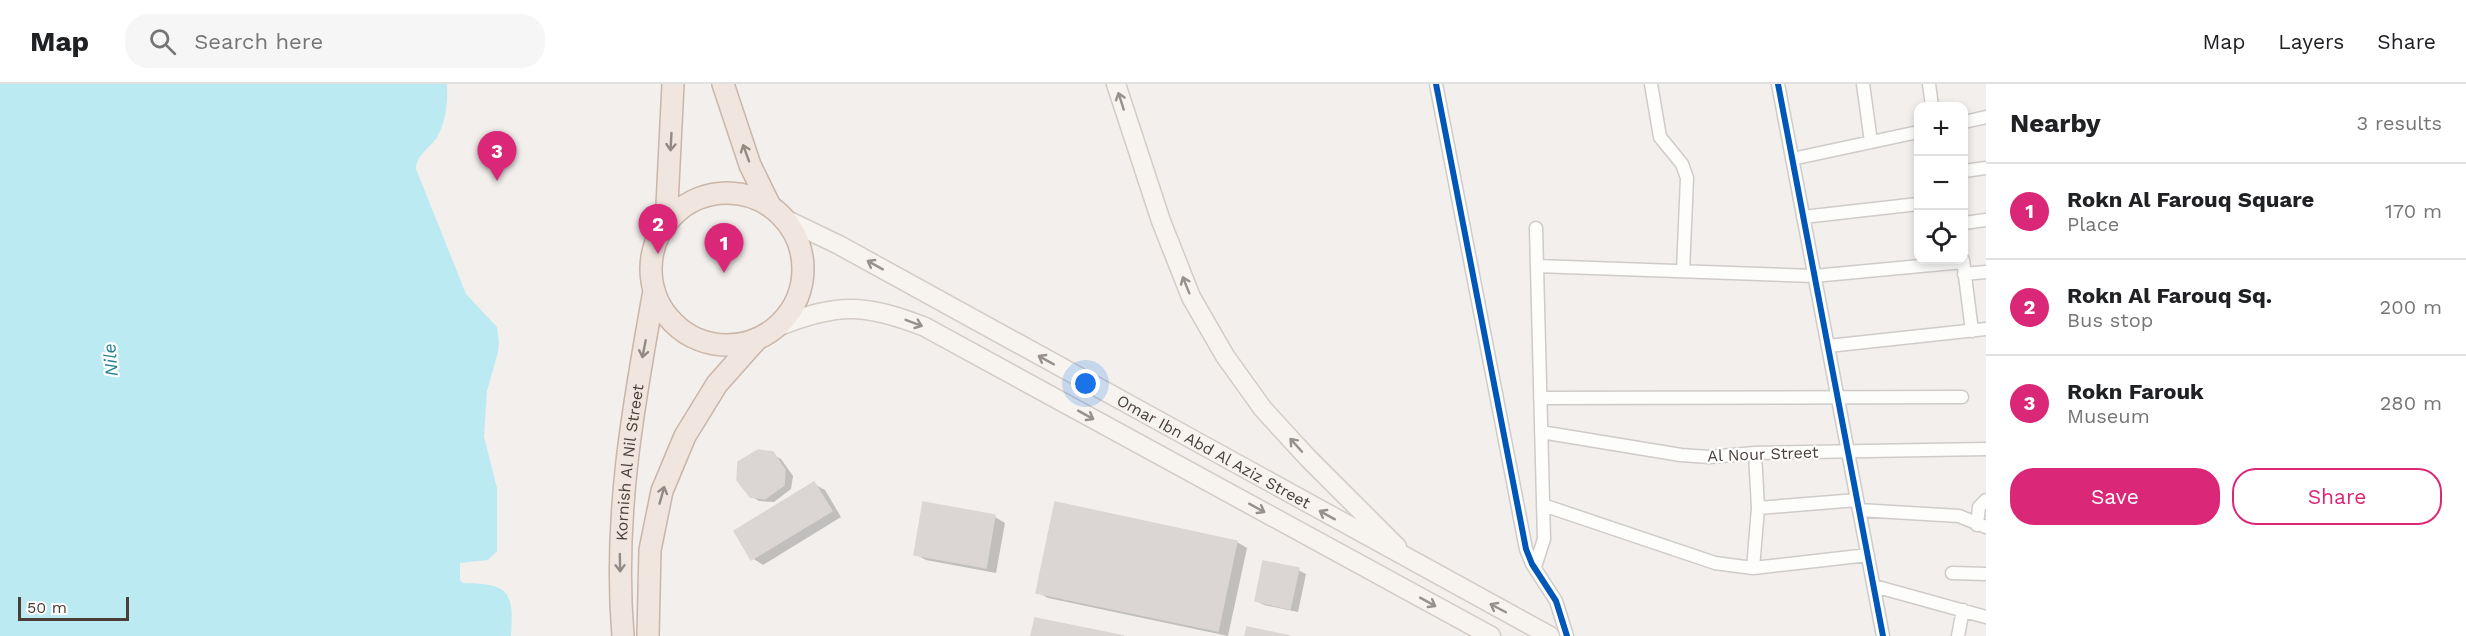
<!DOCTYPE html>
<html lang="en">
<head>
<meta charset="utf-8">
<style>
	body { margin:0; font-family:"Work Sans",sans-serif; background:#f6f6f6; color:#202124 }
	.controls { position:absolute; right:18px; top:18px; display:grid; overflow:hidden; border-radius:12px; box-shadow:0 3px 9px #0003 }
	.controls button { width:54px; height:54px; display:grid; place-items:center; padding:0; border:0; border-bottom:2px solid #e0e0e0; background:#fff; color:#202124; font:30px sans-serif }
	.scale { position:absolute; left:18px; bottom:15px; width:111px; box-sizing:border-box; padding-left:6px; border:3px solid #4a3e37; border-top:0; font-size:16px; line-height:21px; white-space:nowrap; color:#4a3e37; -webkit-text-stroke:4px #fff; paint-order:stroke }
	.you { position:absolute; left:1086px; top:300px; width:21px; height:21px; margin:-15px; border:4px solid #fff; border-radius:50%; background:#1a73e8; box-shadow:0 0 0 9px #1a73e833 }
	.badge { display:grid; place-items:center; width:39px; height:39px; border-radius:50%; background:#db2777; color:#fff; font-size:20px; font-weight:700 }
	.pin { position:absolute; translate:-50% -50px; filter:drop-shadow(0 2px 3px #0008) }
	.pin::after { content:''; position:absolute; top:32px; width:21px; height:18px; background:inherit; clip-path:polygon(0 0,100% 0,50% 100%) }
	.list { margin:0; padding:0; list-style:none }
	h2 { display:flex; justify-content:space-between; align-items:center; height:78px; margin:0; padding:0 24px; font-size:26px }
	h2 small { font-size:20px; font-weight:400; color:#757577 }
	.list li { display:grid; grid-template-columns:39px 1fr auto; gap:18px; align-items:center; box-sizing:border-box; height:96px; padding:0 24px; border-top:2px solid #e0e0e0 }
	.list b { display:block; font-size:22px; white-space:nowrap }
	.list p { margin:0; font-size:20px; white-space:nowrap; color:#757577 }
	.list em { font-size:20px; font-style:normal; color:#757577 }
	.actions { display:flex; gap:12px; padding:18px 24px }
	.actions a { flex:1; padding:14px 0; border:2px solid #db2777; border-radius:24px; text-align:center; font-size:21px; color:#db2777 }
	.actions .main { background:#db2777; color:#fff }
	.icon { flex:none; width:33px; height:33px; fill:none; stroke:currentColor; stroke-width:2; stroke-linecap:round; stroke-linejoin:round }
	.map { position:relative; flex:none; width:1986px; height:552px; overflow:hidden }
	header { display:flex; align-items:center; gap:36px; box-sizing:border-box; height:84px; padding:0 30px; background:#fff; border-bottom:2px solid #e0e0e0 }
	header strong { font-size:28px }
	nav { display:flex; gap:33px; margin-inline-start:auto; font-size:21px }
	.search { width:420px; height:54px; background:#f6f6f6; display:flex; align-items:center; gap:15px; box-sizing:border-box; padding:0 21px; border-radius:24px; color:#757577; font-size:22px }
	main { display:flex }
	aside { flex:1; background:#fff }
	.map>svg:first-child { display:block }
	.water { fill:#bceaf2 }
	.shadow { fill:#0003 }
	.building { fill:#dbd6d3; stroke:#dbd6d3; stroke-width:1.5 }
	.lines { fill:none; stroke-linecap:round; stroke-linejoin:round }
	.minor-casing { stroke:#cfcbc9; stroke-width:15 }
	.secondary-casing { stroke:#d3cbc5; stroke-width:21 }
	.trunk-casing { stroke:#cbb5a7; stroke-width:24 }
	.minor { stroke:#fdfdfc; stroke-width:12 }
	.secondary { stroke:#f7f4f0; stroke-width:18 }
	.trunk { stroke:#f0e6df; stroke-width:21 }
	.cycleway-casing { stroke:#fff; stroke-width:10 }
	.cycleway { stroke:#0057b8; stroke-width:6 }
	.oneway { stroke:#98908a }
	.oneway2 { stroke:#958a83 }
	.labels { text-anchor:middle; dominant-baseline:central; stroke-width:4.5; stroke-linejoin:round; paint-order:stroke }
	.street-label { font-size:16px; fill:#4a3e37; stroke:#fff }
	.water-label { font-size:18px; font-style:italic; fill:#248091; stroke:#fff }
</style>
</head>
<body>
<header>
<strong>Map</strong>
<div class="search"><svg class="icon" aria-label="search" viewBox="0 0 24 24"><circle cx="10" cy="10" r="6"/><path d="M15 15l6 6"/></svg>Search here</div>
<nav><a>Map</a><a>Layers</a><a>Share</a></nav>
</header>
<main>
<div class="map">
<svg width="1986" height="552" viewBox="0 0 1986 552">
	<rect width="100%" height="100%" fill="#f2efed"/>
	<path class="water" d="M0 0H447C448 18 446 39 436 55 428 65 416 72 416 85L466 210 497 243 499 258 498 268 487 307 484 353 497 404V467L488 476 460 479V496L463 499C509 500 514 506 511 552H0Z"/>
	<path class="shadow" d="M772 370 781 375 793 392 791 405 774 418 759 417 751 412Z
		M814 400 825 406 841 433 763 481 752 474Z
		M995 433 1005 439 996 489 926 476 915 470Z
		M1237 458 1247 464 1228 552 1048 514 1037 508Z
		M1298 486 1306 490 1298 528 1264 521 1256 517Z"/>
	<path class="building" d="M758 366 773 368 785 386 784 401 765 415 750 413 737 396 738 378Z
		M814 398 832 427 751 476 734 447Z
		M923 418 995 431 986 484 914 471Z
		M1055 418 1237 457 1218 547 1036 509Z
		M1263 477 1299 484 1290 525 1255 517Z
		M1035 534 1124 552H1031Z
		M1247 543 1290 552H1245Z"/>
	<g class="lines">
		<defs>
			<path id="minor" d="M1436 0 1526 465 1532 480 1556 517 1567 552
				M1651 0 1660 53 1682 80 1687 94 1683 187
				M1778 0 1883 552
				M1863 0 1871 58
				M1929 0 1932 22
				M1964 38 1986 33
				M1792 75 1918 48
				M1964 87 1986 84
				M1803 133 1918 120
				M1964 139 1986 136
				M1963 176 1972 247
				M1537 182 1814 192 1963 178
				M1964 190 1986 188
				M1828 262 1986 245
				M1540 314 1962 313
				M1541 348 1681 371 1709 373 1755 369 1986 365
				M1543 421 1715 479 1753 484 1868 471
				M1758 424 1857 416
				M1859 426 1959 432 1986 443
				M1977 441 1979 423 1986 416
				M1535 483 1544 455 1536 144
				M1753 484 1758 424 1755 369
				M1952 489 1986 490
				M1874 502 1986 533
				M1958 552 1963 526"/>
			<g id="secondary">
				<path d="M1116 0 1161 137 1191 213 1225 272 1263 325 1308 374 1397 463"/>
				<path id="s1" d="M783 134 839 161 1550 552"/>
				<path d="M777 243C837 219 864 219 925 243L1491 552"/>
			</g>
			<g id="trunk">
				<path d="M723 0 750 81 770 122"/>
				<circle cx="727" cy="185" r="76"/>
				<path d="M666 141 673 0"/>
				<path id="s2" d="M623 552C613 434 633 323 654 207"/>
				<path d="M648 552 650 466 662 407 685 352 717 300 757 255"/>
			</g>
		</defs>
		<use href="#minor" class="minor-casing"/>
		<use href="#secondary" class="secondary-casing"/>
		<use href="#trunk" class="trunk-casing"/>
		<use href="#minor" class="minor"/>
		<use href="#secondary" class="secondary"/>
		<use href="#trunk" class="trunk"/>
		<defs>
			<path id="cycleway" d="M1436 0 1526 465 1532 480 1556 517 1567 552
				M1778 0 1883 552"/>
		</defs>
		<use href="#cycleway" class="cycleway-casing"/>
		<use href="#cycleway" class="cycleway"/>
	</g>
	<defs><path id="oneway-shaft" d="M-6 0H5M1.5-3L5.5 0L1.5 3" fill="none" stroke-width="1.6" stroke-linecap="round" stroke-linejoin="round" transform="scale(1.5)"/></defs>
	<g class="oneway">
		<use href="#oneway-shaft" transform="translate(1121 17) rotate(-108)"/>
		<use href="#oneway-shaft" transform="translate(875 181) rotate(-151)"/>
		<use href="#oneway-shaft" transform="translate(1186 201) rotate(-112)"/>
		<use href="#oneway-shaft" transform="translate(914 239) rotate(21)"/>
		<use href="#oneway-shaft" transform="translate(1046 276) rotate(-151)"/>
		<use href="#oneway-shaft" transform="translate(1086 331) rotate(29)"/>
		<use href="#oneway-shaft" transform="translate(1296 361) rotate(-132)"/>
		<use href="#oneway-shaft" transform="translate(1257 424) rotate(29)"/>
		<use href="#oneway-shaft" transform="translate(1327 431) rotate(-151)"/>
		<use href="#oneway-shaft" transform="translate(1428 518) rotate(29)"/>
		<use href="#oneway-shaft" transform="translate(1498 524) rotate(-152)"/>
	</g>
	<g class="oneway2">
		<use href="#oneway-shaft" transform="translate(671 58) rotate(93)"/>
		<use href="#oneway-shaft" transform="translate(746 69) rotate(-110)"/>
		<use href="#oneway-shaft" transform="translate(644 265) rotate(101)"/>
		<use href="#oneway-shaft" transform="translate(662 411) rotate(-74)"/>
		<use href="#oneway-shaft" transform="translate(620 479) rotate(89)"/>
	</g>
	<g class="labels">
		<g class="street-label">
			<text stroke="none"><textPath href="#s1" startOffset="490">Omar Ibn Abd Al Aziz Street</textPath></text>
			<text transform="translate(1763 370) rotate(-2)">Al Nour Street</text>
			<text stroke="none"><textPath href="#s2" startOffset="174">Kornish Al Nil Street</textPath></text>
		</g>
		<g class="water-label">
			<text transform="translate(110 276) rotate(-94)">Nile</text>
		</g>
	</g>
</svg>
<div class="controls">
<button>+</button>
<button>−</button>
<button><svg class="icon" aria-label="locate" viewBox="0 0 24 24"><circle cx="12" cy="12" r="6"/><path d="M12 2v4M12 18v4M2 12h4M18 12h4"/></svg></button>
</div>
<div class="scale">50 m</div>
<div class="you"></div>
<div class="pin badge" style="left:724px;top:189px">1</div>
<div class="pin badge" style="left:658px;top:170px">2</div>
<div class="pin badge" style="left:497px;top:97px">3</div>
</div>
<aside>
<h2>Nearby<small>3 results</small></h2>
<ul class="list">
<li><span class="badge">1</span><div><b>Rokn Al Farouq Square</b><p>Place</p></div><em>170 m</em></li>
<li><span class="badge">2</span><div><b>Rokn Al Farouq Sq.</b><p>Bus stop</p></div><em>200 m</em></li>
<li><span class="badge">3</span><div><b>Rokn Farouk</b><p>Museum</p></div><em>280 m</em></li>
</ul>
<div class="actions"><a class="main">Save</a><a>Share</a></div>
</aside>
</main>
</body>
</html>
